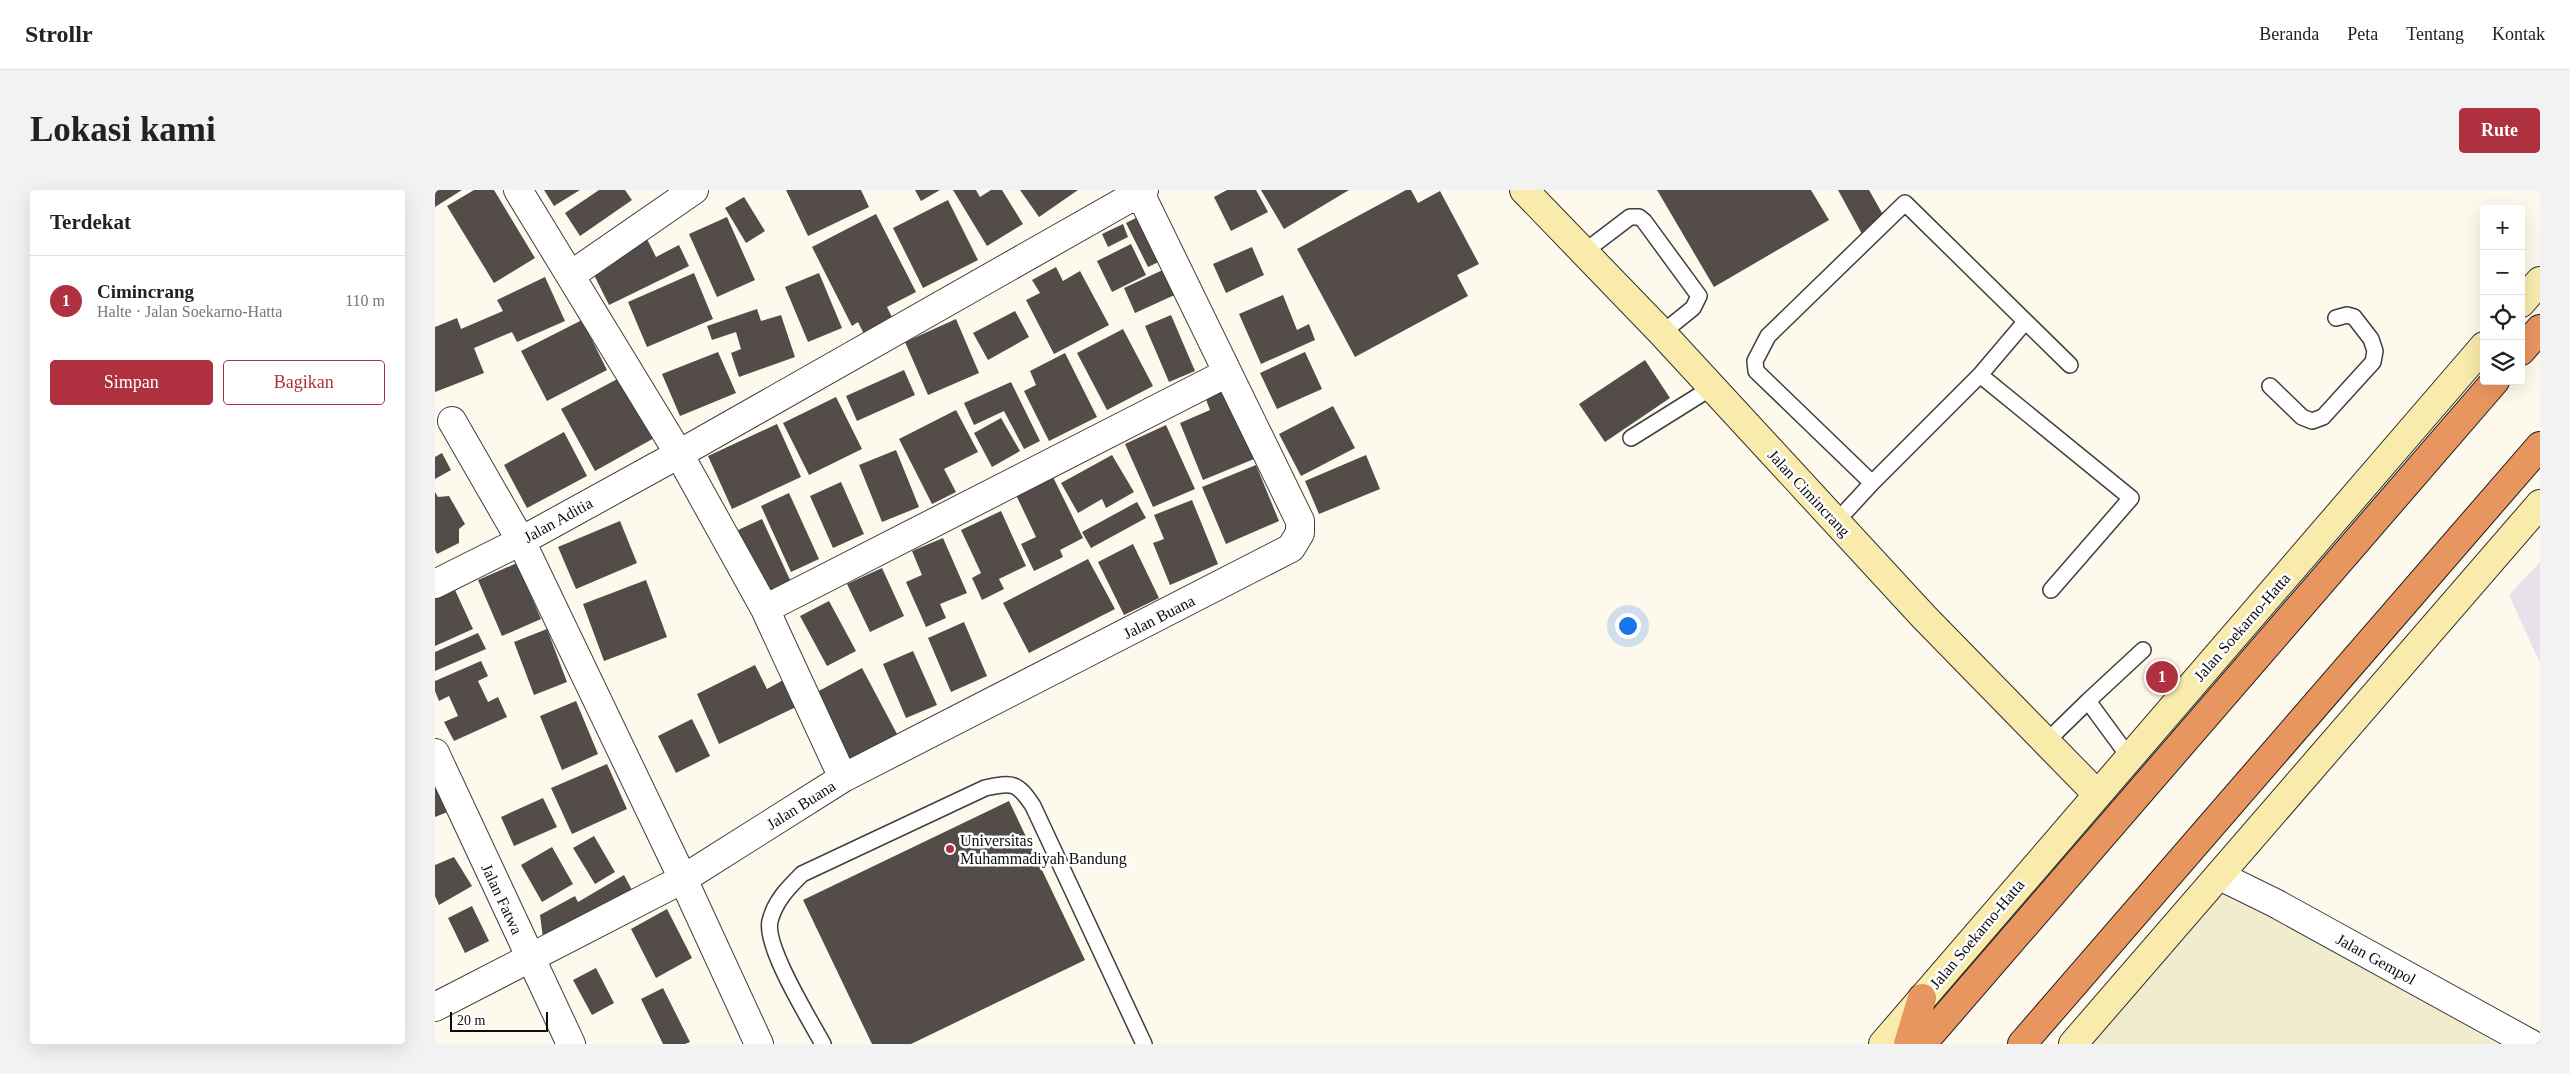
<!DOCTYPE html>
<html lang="id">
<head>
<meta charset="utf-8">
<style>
	body { margin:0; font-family:"Times New Roman",serif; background:#f2f2f2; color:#222 }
	.controls { position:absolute; right:15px; top:15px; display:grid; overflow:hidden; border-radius:5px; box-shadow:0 5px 20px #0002 }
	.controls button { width:45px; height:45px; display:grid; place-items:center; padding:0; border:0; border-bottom:1px solid #e0e0e0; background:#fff; color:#222; font:25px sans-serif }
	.scale { position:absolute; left:15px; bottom:12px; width:98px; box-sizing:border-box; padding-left:5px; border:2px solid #0c0c0c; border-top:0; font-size:14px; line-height:18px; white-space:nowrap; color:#0c0c0c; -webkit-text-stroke:4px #fff; paint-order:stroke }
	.you { position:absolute; left:1192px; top:435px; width:18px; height:18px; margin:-12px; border:4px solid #fff; border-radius:50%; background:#1a73e8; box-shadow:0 0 0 8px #1a73e833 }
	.badge { display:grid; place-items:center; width:32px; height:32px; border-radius:50%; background:#af303e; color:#fff; font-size:16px; font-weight:700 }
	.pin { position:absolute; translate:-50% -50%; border:2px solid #fff; box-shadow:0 1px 5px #0006 }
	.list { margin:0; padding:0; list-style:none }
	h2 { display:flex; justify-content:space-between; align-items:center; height:65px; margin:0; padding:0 20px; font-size:21px }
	h2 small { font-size:16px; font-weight:400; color:#767676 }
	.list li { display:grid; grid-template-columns:32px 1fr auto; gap:15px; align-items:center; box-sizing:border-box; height:90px; padding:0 20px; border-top:1px solid #e0e0e0 }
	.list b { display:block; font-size:19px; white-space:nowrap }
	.list p { margin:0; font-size:16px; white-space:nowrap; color:#767676 }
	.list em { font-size:16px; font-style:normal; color:#767676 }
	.actions { display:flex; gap:10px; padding:15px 20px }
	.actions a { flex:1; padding:11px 0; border:1px solid #af303e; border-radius:5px; text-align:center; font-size:18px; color:#af303e }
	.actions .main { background:#af303e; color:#fff }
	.icon { flex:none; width:28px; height:28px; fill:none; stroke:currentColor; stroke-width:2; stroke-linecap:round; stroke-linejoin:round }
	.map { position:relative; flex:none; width:2105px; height:854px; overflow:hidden; border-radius:5px }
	header { display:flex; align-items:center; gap:30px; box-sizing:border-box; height:70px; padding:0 25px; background:#fff; border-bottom:1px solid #e0e0e0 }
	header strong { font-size:24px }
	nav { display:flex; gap:28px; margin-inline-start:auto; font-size:18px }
	.intro { display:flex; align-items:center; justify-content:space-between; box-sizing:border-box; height:120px; padding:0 30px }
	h1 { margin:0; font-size:35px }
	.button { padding:12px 22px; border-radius:5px; background:#af303e; color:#fff; font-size:18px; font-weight:700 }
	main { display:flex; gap:30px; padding:0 30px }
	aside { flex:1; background:#fff; border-radius:5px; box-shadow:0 5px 20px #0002 }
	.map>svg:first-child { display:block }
	.industrial { fill:#e8e0ea }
	.farmland { fill:#f1ecce }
	.building { fill:#534c49 }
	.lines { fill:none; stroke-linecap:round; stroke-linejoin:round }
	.lane-casing { stroke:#3f3f3f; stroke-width:18 }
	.street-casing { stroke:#3f3f3f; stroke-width:30 }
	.secondary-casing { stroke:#2e2e2e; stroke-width:30 }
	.highway-casing { stroke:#1d1d1d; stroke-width:30 }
	.lane { stroke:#fff; stroke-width:15 }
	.street { stroke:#fff; stroke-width:28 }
	.secondary { stroke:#f8ebac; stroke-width:28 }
	.highway { stroke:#e89660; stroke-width:28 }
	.poi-dot { fill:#af303e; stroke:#fff; stroke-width:2 }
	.labels { text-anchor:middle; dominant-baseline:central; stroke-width:5; stroke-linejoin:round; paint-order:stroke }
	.street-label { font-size:16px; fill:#0c0c0c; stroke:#fff }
	.poi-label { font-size:16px; fill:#0c0c0c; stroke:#fff; text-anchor:start }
</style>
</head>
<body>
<header>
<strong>Strollr</strong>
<nav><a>Beranda</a><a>Peta</a><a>Tentang</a><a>Kontak</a></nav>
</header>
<div class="intro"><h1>Lokasi kami</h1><a class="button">Rute</a></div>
<main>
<aside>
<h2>Terdekat<small></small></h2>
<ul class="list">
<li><span class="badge">1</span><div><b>Cimincrang</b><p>Halte · Jalan Soekarno-Hatta</p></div><em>110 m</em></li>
</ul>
<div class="actions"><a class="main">Simpan</a><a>Bagikan</a></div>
</aside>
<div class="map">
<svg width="2105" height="854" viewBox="0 0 2105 854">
	<rect width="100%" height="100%" fill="#fdf9ec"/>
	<path class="industrial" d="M2105 372V473L2074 405Z"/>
	<path class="farmland" d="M1785 686 2062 854H1653Z"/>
	<path class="building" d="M0 0H27L0 17Z
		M39 0H59L100 68 59 93 12 16Z
		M109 0H145L119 16Z
		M164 0H190L197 10 145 46 130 23Z
		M351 0H426L434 17 373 46Z
		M480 0H505L486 11Z
		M518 0H541L545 7 556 0H567L588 34 552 56Z
		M585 0H643L604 27Z
		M792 0H821L833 22 796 41 779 7Z
		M826 0H914L849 39Z
		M971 0H976L983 13 1005 1 1044 74 1022 85 1033 106 920 167 862 59Z
		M1222 0H1376L1394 30 1279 97Z
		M1403 0H1434L1451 30 1427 44Z
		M309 7 330 41 311 53 290 18Z
		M513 10 543 70 488 98 458 38Z
		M441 24 481 102 452 117 458 129 429 144 423 132 417 136 377 57Z
		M709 24 730 69 713 77 691 33Z
		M292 27 320 90 282 107 254 44Z
		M688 34 693 47 673 57 667 44Z
		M211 47 221 67 244 55 254 76 174 115 154 75Z
		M696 54 711 85 677 102 662 71Z
		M817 57 829 85 791 103 778 74Z
		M621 77 628 91 645 81 674 135 619 164 591 110 605 103 597 90Z
		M732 78 744 103 700 123 689 98Z
		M259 83 278 129 212 157 193 112Z
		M384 83 407 138 373 152 350 97Z
		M110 87 130 131 82 152 77 142 39 158 49 183 0 202V137L22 128 26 139 68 121 62 110Z
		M848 105 862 140 874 134 880 150 826 174 804 124Z
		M322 119 326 131 346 125 360 167 304 187 296 163 306 159 301 142 277 150 272 136Z
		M580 121 594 147 553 170 538 143Z
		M736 125 760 181 734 192 710 136Z
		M521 129 544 183 493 205 470 152Z
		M147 130 172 180 112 211 86 161Z
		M688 139 718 196 672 220 642 163Z
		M283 162 301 203 245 226 227 184Z
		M870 162 887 199 842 219 825 183Z
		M630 163 662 227 614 251 589 201 601 195 595 181Z
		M1210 170 1235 208 1170 252 1144 214Z
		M469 180 480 205 422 231 411 206Z
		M188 186 221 247 160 281 126 219Z
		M576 192 605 251 589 259 569 221 539 235 529 213Z
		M790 199 819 269 768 290 745 233 775 220 770 207Z
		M401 207 427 259 374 285 348 233Z
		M898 216 920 258 866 286 844 244Z
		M521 220 543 262 509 279 521 302 497 314 464 249Z
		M566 228 585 261 557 277 539 243Z
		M342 234 366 287 297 319 273 266Z
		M731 235 760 299 718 317 690 254Z
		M129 242 152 286 92 318 69 275Z
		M461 260 484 317 447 332 424 275Z
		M7 263 16 280 0 289V267Z
		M677 265 699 302 671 318 667 309 643 323 626 293Z
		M931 265 945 299 884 324 870 291Z
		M821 275 844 331 791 354 767 297Z
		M618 287 648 348 625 360 628 367 599 381 586 354 601 347 581 305Z
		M406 292 429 344 398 358 375 306Z
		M0 302 3 307 14 306 30 334 24 339V353L2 364 0 360Z
		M354 303 384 369 356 382 326 316Z
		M757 310 783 374 735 395 718 353 729 349 719 325Z
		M702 312 711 328 656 358 647 342Z
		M566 321 591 376 564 389 569 399 547 410 537 388 546 383 526 340Z
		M327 329 356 392 332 404 303 340Z
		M185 331 202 373 141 399 123 357Z
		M508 348 532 403 505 414 511 428 491 437 471 392 487 385 477 361Z
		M698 354 724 408 689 425 663 372Z
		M653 369 680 419 594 463 568 413Z
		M82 373 106 429 67 446 43 390Z
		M447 378 469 426 435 442 412 394Z
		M211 390 232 447 169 471 148 414Z
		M20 400 38 439 0 456V409Z
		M394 411 421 461 392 476 365 426Z
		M529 432 552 486 516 502 493 448Z
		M112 439 132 492 99 505 79 452Z
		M43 443 51 459 0 481V462Z
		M478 461 502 515 471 528 448 474Z
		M46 471 53 486 43 491 53 512 63 507 72 527 19 551 9 532 23 526 14 506 4 511 0 501V491Z
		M320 475 332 499 350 489 361 517 284 554 262 504Z
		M427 478 462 544 415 569 380 503Z
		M141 511 163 564 127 580 105 526Z
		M257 529 275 566 241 583 223 546Z
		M172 574 192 619 137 644 116 598Z
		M0 587 15 621 0 627Z
		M108 608 122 637 79 656 66 627Z
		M574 611 650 770 476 854H437L368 710Z
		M159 646 180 682 160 694 138 658Z
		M117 657 138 694 107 712 86 675Z
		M19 667 37 696 4 715 0 706V675Z
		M189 685 198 702 108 748 105 725 140 706 143 712Z
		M37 716 54 751 30 763 13 728Z
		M232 719 257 768 221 788 196 739Z
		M161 778 179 813 157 825 138 790Z
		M228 798 255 852 250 854H228L206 809Z"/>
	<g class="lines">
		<defs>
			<path id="lane" d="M1149 62 1195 27H1204L1209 31 1264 106 1258 118 1227 143
				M1545 185 1590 132
				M1835 196 1867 227 1877 231 1888 227 1938 172 1940 161 1936 149 1919 127 1912 125 1901 128
				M1196 248 1276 198
				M1401 332 1437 293
				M1616 400 1696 308 1545 185 1437 293 1321 181 1320 171 1333 146 1470 13 1635 175
				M1610 553 1653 511
				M1694 567 1653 511 1708 460
				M388 854C375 830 329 756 335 731 340 711 353 698 367 684L550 598C578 592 582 592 598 616L709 854"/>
			<path id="street" d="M83 0 244 264 330 419 408 588
				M136 85 259 0
				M17 231 86 351 248 689 408 588 856 358 865 343V331L705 3
				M0 394 86 351 244 264 709 0
				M330 419 792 183
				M0 563 136 854
				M1785 686 1840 713 2096 854
				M0 817 248 689 324 854"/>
			<path id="secondary" d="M1089 0 1227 143 1489 427 1662 604
				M2086 113 2105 91
				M1448 854 2049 156
				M1638 854 2105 314"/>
			<path id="highway" d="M2086 161 2105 139
				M1473 854 1487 808
				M1487 854 2060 191
				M1587 854 2105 256"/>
		</defs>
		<use href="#lane" class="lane-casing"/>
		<use href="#street" class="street-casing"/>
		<use href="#secondary" class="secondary-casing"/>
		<use href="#highway" class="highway-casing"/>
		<use href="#lane" class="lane"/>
		<use href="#street" class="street"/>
		<use href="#secondary" class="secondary"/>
		<use href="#highway" class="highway"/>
	</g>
	<circle class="poi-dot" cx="515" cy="659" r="5"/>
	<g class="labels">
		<g class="street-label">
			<text transform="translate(1374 303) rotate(47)">Jalan Cimincrang</text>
			<text transform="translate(123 330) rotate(-29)">Jalan Aditia</text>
			<text transform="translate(724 427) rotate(-27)">Jalan Buana</text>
			<text transform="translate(1807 437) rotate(-49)">Jalan Soekarno-Hatta</text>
			<text transform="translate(366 615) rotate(-32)">Jalan Buana</text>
			<text transform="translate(67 709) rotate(65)">Jalan Fatwa</text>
			<text transform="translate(1542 744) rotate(-50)">Jalan Soekarno-Hatta</text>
			<text transform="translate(1941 769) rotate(29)">Jalan Gempol</text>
		</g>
		<g class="poi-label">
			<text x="525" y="650">Universitas<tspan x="525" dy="18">Muhammadiyah Bandung</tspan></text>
		</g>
	</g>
</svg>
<div class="controls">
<button>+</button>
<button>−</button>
<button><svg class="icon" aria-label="locate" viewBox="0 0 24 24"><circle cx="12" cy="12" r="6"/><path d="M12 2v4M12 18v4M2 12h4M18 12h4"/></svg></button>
<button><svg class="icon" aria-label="layers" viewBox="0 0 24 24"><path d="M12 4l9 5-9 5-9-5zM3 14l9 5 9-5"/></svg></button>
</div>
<div class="scale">20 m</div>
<div class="you"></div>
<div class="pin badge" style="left:1727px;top:487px">1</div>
</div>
</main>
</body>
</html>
